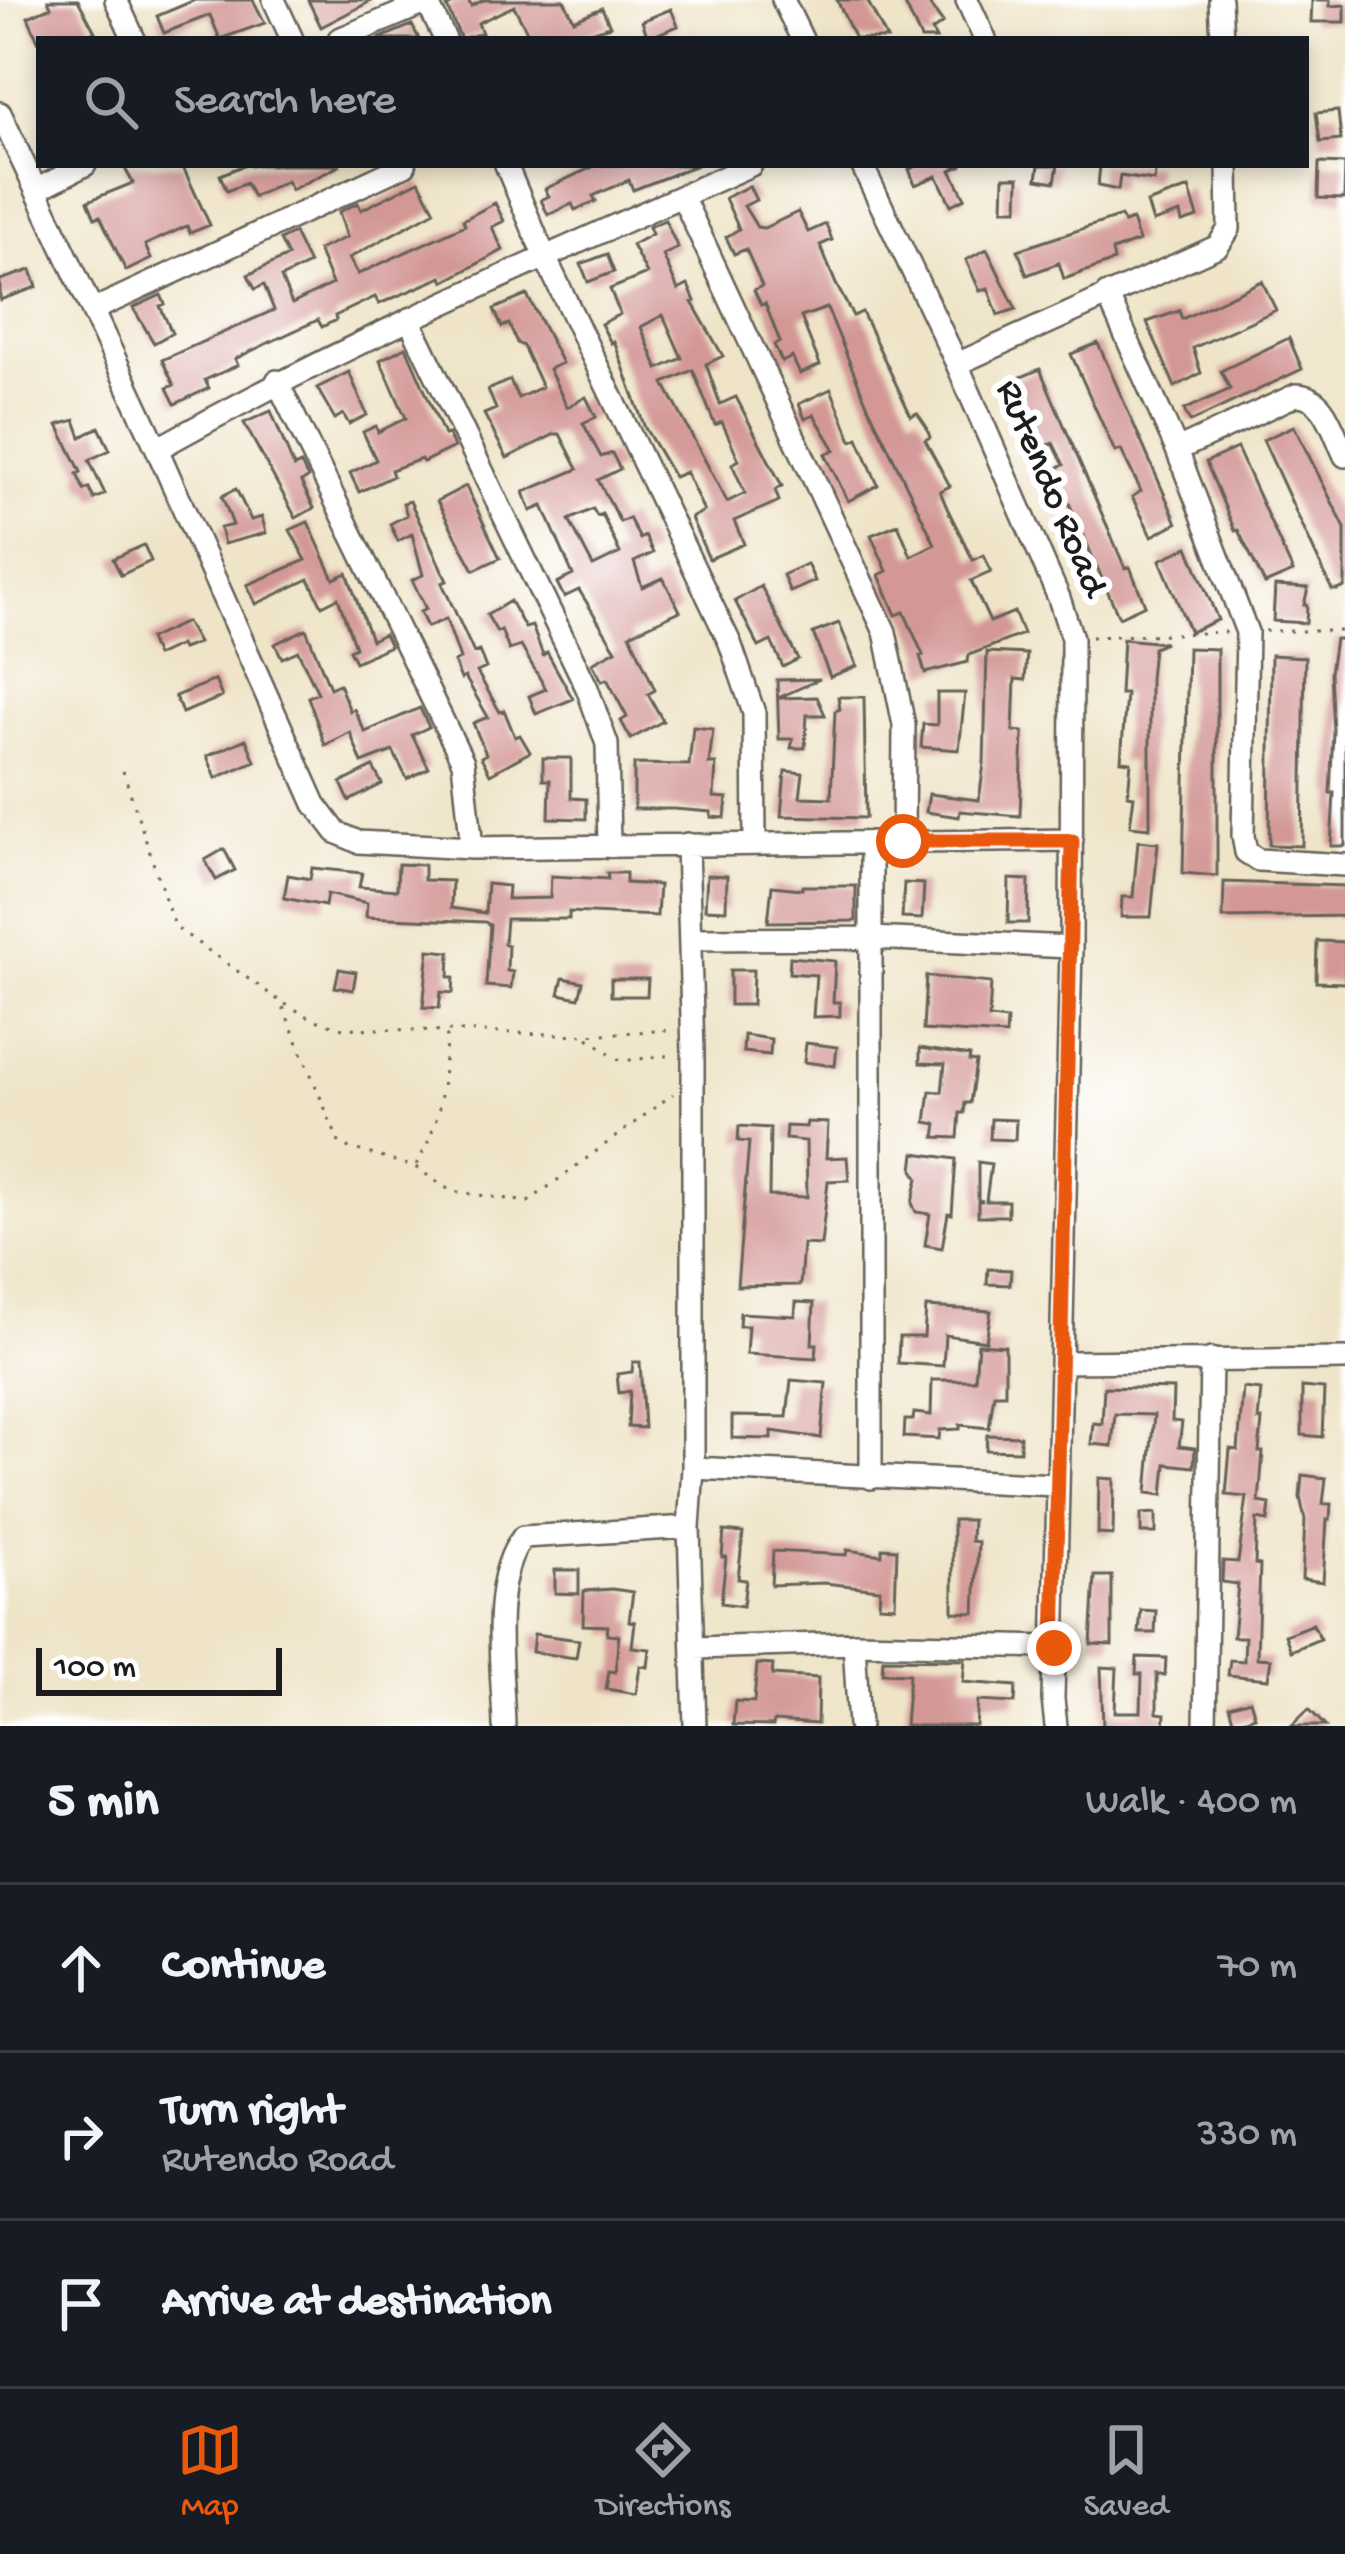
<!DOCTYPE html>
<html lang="en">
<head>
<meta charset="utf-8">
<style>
	body { margin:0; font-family:"Gochi Hand",sans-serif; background:#20242c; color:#f1f3f6 }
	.scale { position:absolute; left:36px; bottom:30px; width:246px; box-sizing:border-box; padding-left:12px; border:6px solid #1c1c1c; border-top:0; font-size:33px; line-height:42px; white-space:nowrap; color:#1c1c1c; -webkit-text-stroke:9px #fff; paint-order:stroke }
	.stop { position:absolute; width:36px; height:36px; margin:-27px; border:9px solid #ea580c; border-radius:50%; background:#fff }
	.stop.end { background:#ea580c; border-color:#fff; box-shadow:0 3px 12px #0008 }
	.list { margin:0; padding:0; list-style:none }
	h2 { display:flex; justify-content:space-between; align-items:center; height:156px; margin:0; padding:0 48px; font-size:51px }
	h2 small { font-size:39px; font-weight:400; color:#9ea1a6 }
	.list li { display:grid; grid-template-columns:78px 1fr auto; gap:36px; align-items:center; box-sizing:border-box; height:168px; padding:0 48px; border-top:3px solid #363941 }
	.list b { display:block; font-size:45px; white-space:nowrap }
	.list p { margin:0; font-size:39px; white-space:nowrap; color:#9ea1a6 }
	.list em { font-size:39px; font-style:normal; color:#9ea1a6 }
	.icon { flex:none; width:66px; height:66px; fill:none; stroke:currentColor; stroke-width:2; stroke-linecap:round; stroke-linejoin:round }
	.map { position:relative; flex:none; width:1345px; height:1726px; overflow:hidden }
	.search { position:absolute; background:#171b24; box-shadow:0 6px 18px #0003; left:36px; right:36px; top:36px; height:132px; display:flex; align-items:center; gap:30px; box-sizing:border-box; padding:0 42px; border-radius:0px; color:#9ea1a6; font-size:45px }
	.sheet { height:660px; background:#171b24 }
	nav { display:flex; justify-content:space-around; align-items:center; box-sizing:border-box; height:168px; border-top:3px solid #363941; background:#171b24; font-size:33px; color:#9ea1a6 }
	nav a { display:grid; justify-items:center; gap:6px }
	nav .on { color:#ea580c }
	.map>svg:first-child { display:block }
	.building { fill:#d39896; fill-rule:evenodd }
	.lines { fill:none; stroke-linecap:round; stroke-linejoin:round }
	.minor-casing { stroke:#666258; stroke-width:26 }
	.path { stroke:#666258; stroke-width:3; stroke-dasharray:3 9; stroke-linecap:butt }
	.minor { stroke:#fff; stroke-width:21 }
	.route { stroke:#ea580c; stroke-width:15 }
	.labels { text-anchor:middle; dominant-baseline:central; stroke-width:12; stroke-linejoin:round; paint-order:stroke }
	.street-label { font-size:39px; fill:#1c1c1c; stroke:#fff }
</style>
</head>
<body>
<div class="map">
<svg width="1345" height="1726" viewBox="0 0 1345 1726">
	<rect width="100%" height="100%" fill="#fff"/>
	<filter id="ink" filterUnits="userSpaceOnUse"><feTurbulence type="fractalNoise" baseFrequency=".00833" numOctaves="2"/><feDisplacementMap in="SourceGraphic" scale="24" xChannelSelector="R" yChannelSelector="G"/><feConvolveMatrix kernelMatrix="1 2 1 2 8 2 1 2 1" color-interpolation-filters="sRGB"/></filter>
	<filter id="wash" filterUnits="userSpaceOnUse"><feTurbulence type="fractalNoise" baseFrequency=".004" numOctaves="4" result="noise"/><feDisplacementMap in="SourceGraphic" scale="48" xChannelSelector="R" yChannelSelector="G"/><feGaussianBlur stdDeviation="2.7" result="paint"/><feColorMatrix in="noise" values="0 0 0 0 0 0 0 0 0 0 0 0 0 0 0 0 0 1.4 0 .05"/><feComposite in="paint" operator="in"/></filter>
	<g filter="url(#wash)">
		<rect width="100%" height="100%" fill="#efe4c8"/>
		<g id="blocks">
			<path class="building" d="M48 0H78L95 32 74 39H39V43L28 17 51 7Z
				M195 0H253L265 23 220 39 210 15 164 33 157 16Z
				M308 0H373L321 27Z
				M462 0H468L471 6 484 0H564L574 20 602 8 610 26 568 39H531L514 6 478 23 482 33 461 39 447 7Z
				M837 0H867L887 39H855Z
				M903 0H926L943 23 932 31 936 39H921Z
				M1312 0H1330V6L1345 5V22H1311Z
				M671 9 678 26 648 38 642 21Z
				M412 25 419 39H378Z
				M1338 111 1341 140 1320 142 1316 113Z
				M1319 163 1345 164 1344 199 1318 198Z
				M123 165H182L210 225 190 233 187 226 145 245 151 259 126 271 100 216 95 218 88 201 133 183Z
				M244 165H341L291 190 287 181 253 197 246 183 227 191 220 175Z
				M597 165H697L633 190 629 180 593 196 596 201 575 210 572 204 548 215 541 200 549 196 545 189Z
				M919 165H963L951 170 965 198 951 205 937 176 915 185 909 169Z
				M1039 165H1058L1055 182 1037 179Z
				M1100 165H1156L1154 181 1120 176 1118 190 1098 186Z
				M1004 177H1019L1018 209H1003Z
				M419 181 435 211 349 258 358 274 465 225 463 220 495 203 504 221 492 227 503 250 444 282 442 277 379 304 375 297 335 316 336 320 322 327 318 320 266 344 235 359 238 365 205 380 209 388 175 404 167 388 174 385 162 360 274 310 264 285 255 289 248 275 288 256 280 240 294 233 309 264 281 278 292 304 332 284 318 250 347 237 339 212 358 203 361 210Z
				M749 186 756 200 744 206 757 227 764 228 798 212 808 232 826 224 832 240 820 245 836 284 853 316 862 312 911 416 917 413 926 426 930 437 925 440 950 486 940 491 948 510 973 560 984 555 991 572 971 581 990 622 1014 612 1023 634 969 655 968 662 925 673 920 656 923 655 904 612 896 615 879 575 887 571 871 535 898 524 911 556 935 544 867 404 827 308 801 317 820 365 800 374 792 357 782 362 774 345 780 342 765 303 761 305 754 290 762 286 746 249 734 254 726 237 739 229 725 198Z
				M1189 188 1198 217 1182 222 1180 213 1153 222 1147 203Z
				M1121 216 1124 223 1132 220 1139 241 1112 251 1114 261 1064 279 1059 263 1027 275 1018 250Z
				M665 220 678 248 663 255 678 290 688 285 695 301 692 302 723 356 706 364 720 404 736 397 782 486 775 490 779 501 734 521 744 544 709 559 691 518 704 511 686 472 674 477 645 428 614 341 611 343 601 324 620 314 610 289 647 274 632 245 652 234 649 227ZM663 315 682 358 658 369 641 327ZM693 370 715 425 722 422 739 460 732 464 745 493 727 502 664 383Z
				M987 249 1016 309 998 315 988 288 980 291 966 260Z
				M607 254 614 272 588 282 581 264Z
				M31 270 37 287 0 300V280Z
				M1262 281 1276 310 1193 348 1201 373 1175 387 1147 322 1179 311 1182 319Z
				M161 295 165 304 160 306 172 333 154 343 133 308Z
				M527 295 562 363 549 369 567 407 586 397 596 417 583 423 601 457 612 453 620 469 598 480 620 522 629 518 640 539 645 536 653 553 634 562 642 587 663 578 680 611 630 634 655 690 648 694 663 721 631 739 621 721 627 717 607 679 602 681 592 663 616 650 579 590 564 597 557 583 573 575 543 506 531 511 524 492 578 469 560 434H555L507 458 484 414 496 409 488 390 510 380 518 398 542 387 523 346 517 343 509 324 502 327 494 309ZM593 509 597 516 602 514 620 553 593 566 569 520Z
				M1289 338 1302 369 1190 422 1184 410 1230 389 1221 371Z
				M1098 343 1177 523 1152 536 1132 497 1141 491 1121 450 1115 452 1071 354Z
				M406 347 444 435 448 434 454 447 423 462 421 459 391 470 393 476 359 492 350 473 376 460 363 432 376 426 378 432 406 418 380 360Z
				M1040 369 1125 568 1130 567 1145 605 1119 617 1054 469 1064 465 1053 443 1041 448 1012 381Z
				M349 372 367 415 349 424 343 414 335 419 317 388Z
				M831 389 852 441 858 438 878 485 848 501 825 454 835 450 814 415 805 419 799 404Z
				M271 411 294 467 301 464 308 478 301 482 314 508 296 518 244 423Z
				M75 420 81 437 99 427 110 450 89 460 105 494 94 499 89 488 84 490 77 474 81 472 58 425Z
				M1294 426 1345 528V587L1338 590H1332L1263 440Z
				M1237 448 1293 572 1265 584 1238 530 1235 531 1206 462Z
				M466 486 500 558 474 570 437 501Z
				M236 489 251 520 262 517 266 533 224 544 220 528 233 525 222 496Z
				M410 501 447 581 442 583 474 653 479 651 486 668 477 672 500 712 504 710 515 737 520 735 530 752 490 774 481 757 486 754 473 723 488 717 465 677 461 679 454 662 460 659 446 619 427 627 420 612 426 609 412 580 423 575 412 534 398 541 390 524 407 515 403 503Z
				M308 522 334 579 347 573 371 640 384 634 390 646 355 662 349 650 355 647 338 598 322 606 309 579 256 604 247 585 306 560 290 530Z
				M144 545 151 561 121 575 113 559Z
				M1188 547 1218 620 1190 632 1160 560Z
				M807 564 815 581 790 592 783 575Z
				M761 586 798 659 783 667 771 641 759 647 735 601Z
				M1275 586 1308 588 1304 605H1307L1306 623 1273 621Z
				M510 601 525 628 532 626 543 655 547 652 573 699 536 714 529 696 546 689 521 646 509 650 501 630 497 632 487 615Z
				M186 622 198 643 182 649 180 645 156 656 149 639Z
				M839 623 857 666 830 677 813 633Z
				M306 629 330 688 339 684 350 711 354 709 365 732 420 708 429 727 412 735 429 768 407 779 393 751 362 763 350 732 325 745 308 697 318 693 298 651 282 658 275 644Z
				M1123 639 1165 643 1153 648 1150 679V828L1130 826 1134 796 1128 795 1131 762 1121 761 1126 694H1120Z
				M1335 639H1345V846H1331L1334 793H1330L1333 731 1330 673Z
				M1188 648 1217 649V876L1183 873Z
				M987 652 1027 654 1025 680 1015 679 1013 731 1023 732 1020 816 960 811 959 817 926 812 929 794 979 800 984 764Z
				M1271 655 1305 657 1302 846 1269 845Z
				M820 679 778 698 817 697 825 715H807L805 748H791L793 739H779L777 680Z
				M215 680 222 697 182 713 175 696Z
				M937 693H965L959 750 921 747 923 724 937 725Z
				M838 697H864L866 818 781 816 785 771 803 773 800 797 831 798 835 711 840 709Z
				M693 727 713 729 709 764H716L714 797 727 798 725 818 711 817V812L674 809H634V764L689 765Z
				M246 739 255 761 216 778 207 756Z
				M543 758H571V798L586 799V819L549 818 550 780H543Z
				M373 767 382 784 349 801 341 783Z
				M1138 841 1158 843 1151 917H1121L1122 897H1133Z
				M224 849 235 870 216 880 205 860Z
				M398 864 424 865V880L452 881 451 908 485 913 487 884 508 886 507 899 550 898 551 876 608 879 607 873H626V883L659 885 657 916 569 912V919H506L504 944 508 945 507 971 513 972 511 988 486 986 490 925 485 922 366 917 367 903 327 894 325 906 284 898 288 875 310 879 312 868 362 873 359 887 397 890Z
				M707 875 727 876 726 910 705 909Z
				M1009 879 1029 880 1028 923H1008Z
				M1224 882 1345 886V916L1223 918Z
				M904 883 924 884 922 919 902 918Z
				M772 886 802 889V886H856V921L768 922Z
				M1317 941 1345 942V983L1316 982Z
				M429 950 450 952 449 977H454L453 993 441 992 439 1008 423 1007Z
				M790 957 835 961 833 1002H840V1016L813 1017 816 975 789 973Z
				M339 969 356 972 353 990 335 987Z
				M730 970H753L752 1005H730Z
				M926 976 991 983 989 1018 1007 1020 1006 1035 923 1030Z
				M563 978 583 982 579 998 559 994Z
				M611 979H648L647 996H611Z
				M744 1035 771 1039 770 1055 743 1052Z
				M806 1043 837 1047 835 1066 804 1062Z
				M920 1048 970 1056 969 1061 976 1062 970 1103H965L964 1113H960L958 1138 935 1137 937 1124 926 1122 930 1091 942 1092 945 1064 920 1063Z
				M991 1119 1016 1120 1015 1140 990 1139Z
				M807 1122 828 1123 826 1158 847 1157 849 1180 828 1181 821 1245 803 1244 800 1285 737 1286 749 1142 738 1141 739 1126 770 1128 769 1196 807 1197 806 1141 785 1139 786 1126 806 1127Z
				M915 1153 956 1159 952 1214 948 1213 942 1248 925 1245 930 1214 916 1212 912 1203 918 1178 913 1170Z
				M978 1162 991 1164 986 1201H1008V1216H978V1201H983L978 1200Z
				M988 1269 1011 1270 1010 1285 987 1284Z
				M796 1302 814 1303 812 1344H817L816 1358 746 1354 748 1326H739L740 1313 795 1316Z
				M926 1307 991 1311 986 1341 945 1335 943 1366 898 1363 899 1337H924Z
				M978 1344 1005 1346V1394H994L989 1428 960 1425V1429L940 1430 939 1439 904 1437 905 1420H913L914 1413 931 1415 932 1380H975Z
				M633 1362H640L644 1428 628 1427 630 1391 619 1393 617 1374 632 1372Z
				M791 1380 826 1383 821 1438 772 1431V1439L732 1438V1416L787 1417Z
				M1104 1387 1173 1389 1172 1421 1182 1422 1179 1446 1195 1448 1194 1467 1166 1464 1163 1495 1147 1493 1154 1415 1115 1414 1112 1446 1091 1444 1093 1423 1102 1424Z
				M1302 1387 1324 1389 1322 1437 1302 1435Z
				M1243 1388 1261 1390 1258 1420H1262L1259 1452H1263L1259 1502 1270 1504 1268 1521 1257 1519 1255 1564 1260 1565 1257 1658 1271 1659 1268 1679 1228 1675 1230 1660 1244 1661 1245 1637H1233L1238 1584 1222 1582 1223 1561 1238 1562 1247 1497 1226 1495 1230 1449 1238 1450Z
				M987 1435 1020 1436V1451L986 1450Z
				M1302 1475 1326 1478 1323 1504H1331L1330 1520H1327L1323 1582 1302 1579 1305 1520 1300 1497Z
				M1099 1478 1114 1479 1113 1535 1098 1534Z
				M1156 1513V1533H1141V1514Z
				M953 1520H972L971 1541 978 1542 975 1613 953 1612Z
				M724 1531 743 1533 738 1579 746 1580 743 1606 721 1603 726 1557H722Z
				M882 1548 897 1549 895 1606 879 1605 880 1589 824 1583 771 1585 773 1551 846 1555 847 1550 882 1555Z
				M555 1570H579V1594L555 1593Z
				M1095 1576H1112V1645L1091 1644Z
				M612 1589 633 1592 629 1621 635 1622 632 1647 650 1649 648 1667 640 1666 636 1694 606 1689 609 1671 615 1672 619 1635 607 1634 608 1626 583 1625 584 1591Z
				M1141 1610 1156 1611 1155 1633H1139Z
				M1313 1624 1320 1639 1291 1651 1285 1635Z
				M534 1634 579 1640 576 1658 532 1652Z
				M1137 1657 1166 1658 1165 1675 1157 1674V1713L1165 1714 1164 1726H1103L1101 1667 1117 1668 1115 1712H1141L1142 1674H1136Z
				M883 1659 965 1660 963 1682 1016 1686 1015 1703 978 1701 976 1726H905L909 1674 882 1673Z
				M757 1664 773 1665 772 1675 818 1678 817 1724 774 1721 773 1726 733 1725 735 1701 754 1702Z
				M1250 1700 1255 1716 1234 1723 1229 1706Z
				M1309 1709 1325 1726H1291Z"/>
		</g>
	</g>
	<g filter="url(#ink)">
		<use href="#blocks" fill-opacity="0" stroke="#666258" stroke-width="3"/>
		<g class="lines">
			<defs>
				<path id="minor" d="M116 0 134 39
					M274 0 292 39
					M426 0 445 39
					M783 0 802 39
					M967 0 985 39
					M1220 0 1222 39
					M339 39 432 0
					M0 113 157 449 315 804 336 832 358 842 472 848 1072 840
					M506 165 544 255 730 643 754 713 755 844
					M862 165 957 364 1059 598 1072 638 1071 947 1053 1699 1056 1726
					M36 190 85 165
					M682 196 885 632 904 725 903 841
					M1107 294 1177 450 1247 632 1243 836 1246 852 1258 860 1345 865
					M93 310 405 165
					M409 319 587 688 607 744 609 846
					M957 364 1218 246 1229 229 1228 165
					M277 381 463 762 472 848
					M157 449C349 341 550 255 751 165
					M1177 450 1296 395C1326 395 1333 432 1345 456
					M871 842V1478
					M687 844 693 1053V1468L689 1527 695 1726
					M692 939 871 938 1071 947
					M1062 1362 1345 1359
					M693 1468 1057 1485
					M854 1643 859 1726
					M695 1648 854 1643 1054 1647
					M504 1726C503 1671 488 1581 523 1537L689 1527
					M1205 1726 1211 1359"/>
			</defs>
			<use href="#minor" class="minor-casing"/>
			<path class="path" d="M1265 631H1345
				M1091 637 1226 632
				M123 771 174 926 281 1002 340 1145 415 1167 451 1191 528 1202 673 1094
				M285 1004 315 1020 343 1028 585 1035 672 1030
				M588 1038 621 1061 674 1055
				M416 1165C444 1119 442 1084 447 1031"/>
			<use href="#minor" class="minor"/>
		</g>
	</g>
	<g class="lines" filter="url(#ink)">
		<path class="route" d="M903 841H1072L1054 1648"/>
	</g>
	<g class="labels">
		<g class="street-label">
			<text transform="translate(1049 489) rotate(67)">Rutendo Road</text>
		</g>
	</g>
</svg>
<div class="scale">100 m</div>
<div class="stop" style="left:903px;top:841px"></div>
<div class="stop end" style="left:1054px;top:1648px"></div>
<div class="search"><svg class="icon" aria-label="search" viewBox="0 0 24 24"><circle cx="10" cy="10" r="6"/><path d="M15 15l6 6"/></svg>Search here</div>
</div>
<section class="sheet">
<h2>5 min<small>Walk · 400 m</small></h2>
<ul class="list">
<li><svg class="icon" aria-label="ahead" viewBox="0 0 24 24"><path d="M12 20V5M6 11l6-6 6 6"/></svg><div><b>Continue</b></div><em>70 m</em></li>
<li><svg class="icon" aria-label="right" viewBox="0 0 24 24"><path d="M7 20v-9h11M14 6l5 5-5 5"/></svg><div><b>Turn right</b><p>Rutendo Road</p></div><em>330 m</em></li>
<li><svg class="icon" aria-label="arrive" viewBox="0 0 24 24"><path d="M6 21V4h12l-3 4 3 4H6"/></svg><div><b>Arrive at destination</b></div></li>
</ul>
</section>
<nav>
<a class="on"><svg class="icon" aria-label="map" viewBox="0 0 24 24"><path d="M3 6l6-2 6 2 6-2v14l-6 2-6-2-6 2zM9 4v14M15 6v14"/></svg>Map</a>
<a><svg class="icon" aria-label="directions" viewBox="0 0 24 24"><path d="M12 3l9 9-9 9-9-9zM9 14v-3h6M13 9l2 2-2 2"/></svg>Directions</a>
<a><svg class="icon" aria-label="saved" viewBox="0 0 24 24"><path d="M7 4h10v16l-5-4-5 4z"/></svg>Saved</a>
</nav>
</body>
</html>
